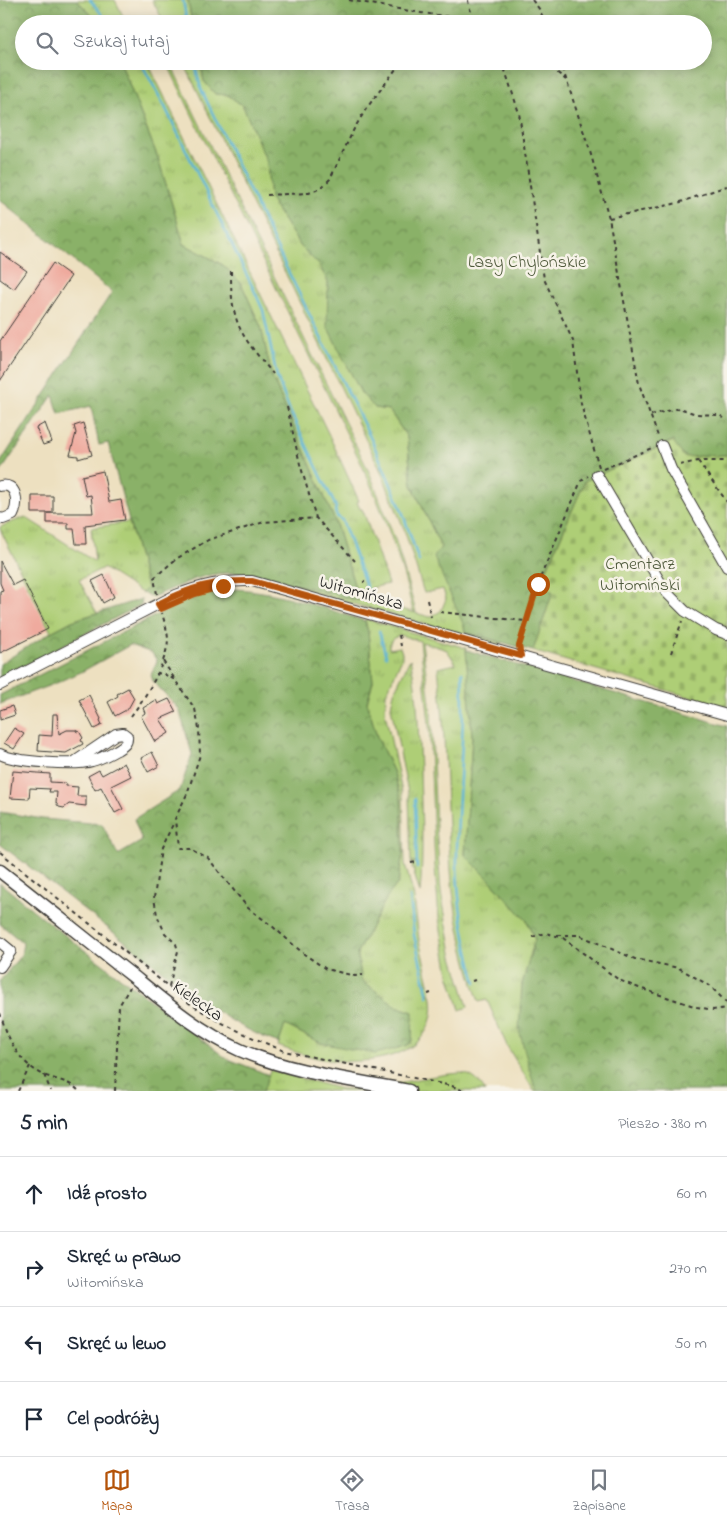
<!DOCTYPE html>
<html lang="pl">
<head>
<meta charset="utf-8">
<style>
	body { margin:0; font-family:"Indie Flower",sans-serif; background:#f2f2f3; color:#1f2937 }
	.stop { position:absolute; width:15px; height:15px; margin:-11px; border:4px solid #b45309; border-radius:50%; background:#fff }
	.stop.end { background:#b45309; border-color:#fff; box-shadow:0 1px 5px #0008 }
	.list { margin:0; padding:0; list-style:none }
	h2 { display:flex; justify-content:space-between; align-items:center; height:65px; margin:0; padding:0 20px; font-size:21px }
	h2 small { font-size:16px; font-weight:400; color:#747a83 }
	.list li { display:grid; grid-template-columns:32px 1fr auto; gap:15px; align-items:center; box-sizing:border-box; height:75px; padding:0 20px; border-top:1px solid #e0e1e3 }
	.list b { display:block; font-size:19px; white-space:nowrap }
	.list p { margin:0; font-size:16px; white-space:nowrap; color:#747a83 }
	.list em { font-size:16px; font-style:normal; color:#747a83 }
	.icon { flex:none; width:28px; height:28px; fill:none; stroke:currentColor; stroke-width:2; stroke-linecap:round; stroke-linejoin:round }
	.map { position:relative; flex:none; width:727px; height:1091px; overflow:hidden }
	.search { position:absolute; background:#fff; box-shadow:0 2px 12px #0003; left:15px; right:15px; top:15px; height:55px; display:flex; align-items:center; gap:12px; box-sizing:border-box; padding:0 18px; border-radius:28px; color:#747a83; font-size:19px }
	.sheet { height:365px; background:#fff }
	nav { display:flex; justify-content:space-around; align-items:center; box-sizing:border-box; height:70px; border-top:1px solid #e0e1e3; background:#fff; font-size:14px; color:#747a83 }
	nav a { display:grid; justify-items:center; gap:2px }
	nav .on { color:#b45309 }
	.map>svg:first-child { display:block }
	.grass { fill:url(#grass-tufts); stroke:#657549 }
	.forest { fill:url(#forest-crowns); stroke:#536642 }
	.cemetery { fill:url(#cemetery-stones); stroke:#657549 }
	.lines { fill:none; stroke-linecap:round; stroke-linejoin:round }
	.stream { stroke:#58b3d6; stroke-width:2.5 }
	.building { fill:#efaa9e }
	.minor-casing { stroke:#3b3935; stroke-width:12 }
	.major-casing { stroke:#3b3935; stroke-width:15 }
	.path { stroke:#3b3935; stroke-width:2; stroke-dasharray:4 4; stroke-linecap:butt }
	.minor { stroke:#fff; stroke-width:10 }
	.major { stroke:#fff; stroke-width:12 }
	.route { stroke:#b45309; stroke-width:6 }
	.labels { text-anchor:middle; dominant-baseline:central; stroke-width:5; stroke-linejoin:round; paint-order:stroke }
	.park-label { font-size:18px; fill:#4f5a3c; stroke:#f7f3e8 }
	.street-label { font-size:18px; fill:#1c1c1c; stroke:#f7f3e8 }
</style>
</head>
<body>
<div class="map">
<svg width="727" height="1091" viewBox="0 0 727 1091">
	<defs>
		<pattern id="grass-tufts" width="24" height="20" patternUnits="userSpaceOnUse" patternTransform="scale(1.25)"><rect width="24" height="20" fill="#aece76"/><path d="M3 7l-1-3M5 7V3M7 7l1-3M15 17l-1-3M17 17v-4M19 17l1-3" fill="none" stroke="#95b066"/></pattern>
		<pattern id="forest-crowns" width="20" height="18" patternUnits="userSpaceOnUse" patternTransform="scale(1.25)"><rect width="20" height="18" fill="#8ab167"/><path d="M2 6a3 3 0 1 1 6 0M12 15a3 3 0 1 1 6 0" fill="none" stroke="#708f54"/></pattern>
		<pattern id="cemetery-stones" width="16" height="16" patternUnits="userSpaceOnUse" patternTransform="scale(1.25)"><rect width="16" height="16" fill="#aece76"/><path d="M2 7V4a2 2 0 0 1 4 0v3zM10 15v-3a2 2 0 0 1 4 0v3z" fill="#95b066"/></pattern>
	</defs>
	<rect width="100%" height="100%" fill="#f7f3e8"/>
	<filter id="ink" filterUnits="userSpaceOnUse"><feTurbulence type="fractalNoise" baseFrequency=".02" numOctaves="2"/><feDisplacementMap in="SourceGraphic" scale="10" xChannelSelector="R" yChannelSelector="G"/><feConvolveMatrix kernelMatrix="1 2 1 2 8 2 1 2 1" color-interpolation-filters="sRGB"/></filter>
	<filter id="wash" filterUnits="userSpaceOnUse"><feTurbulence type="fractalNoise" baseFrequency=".0096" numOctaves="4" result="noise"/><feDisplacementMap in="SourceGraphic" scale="20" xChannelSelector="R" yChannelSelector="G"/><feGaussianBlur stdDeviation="1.12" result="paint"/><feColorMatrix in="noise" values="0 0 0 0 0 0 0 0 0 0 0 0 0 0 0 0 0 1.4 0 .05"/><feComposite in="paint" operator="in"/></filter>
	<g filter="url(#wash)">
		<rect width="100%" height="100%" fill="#ede0c0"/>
		<path class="grass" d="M77 0H115L127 24H100Z
			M152 0H188L192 24H165Z
			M120 61H147L329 435 359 501 357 502 360 509H362L365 516 388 584 371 588 376 599 383 604 430 617 441 611 446 599 443 589 424 593 404 529 380 469 183 61H200L204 81 215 94 228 95 243 106 267 162 270 199 301 247 319 265 328 282 329 294 375 408 389 410 407 437 412 485 441 547 464 626 465 633 502 643 498 645 294 587 295 584 359 601 335 521 272 377 261 327 241 283 223 265 184 244 158 158Z
			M166 61H169L174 71 370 474 396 542 416 612 413 611C401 560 383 511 361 463Z
			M25 517 95 562 91 528 129 522 147 588 142 593 103 568 79 580 97 613 72 621 51 632 0 529V527Z
			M365 619 466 648 472 736 465 855 491 881 527 921 535 940 522 984 534 1085 537 1091H534L507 1046 487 1000 479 1002 472 981 475 980H472C463 948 455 916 452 882 445 811 447 739 438 668L456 664 447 650 422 642 431 711 436 827 441 892 452 953 468 1007 460 1010 449 974 439 919 435 867 429 723 420 641 400 635 392 639 389 645V649L400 647 402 653V658L386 694 385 712 403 797 405 864 414 897 419 940 431 992 428 994H431C434 1006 433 1019 426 1031 409 1063 349 1065 317 1058 304 1055 289 1050 278 1046L285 1025 321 1043 413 1012 398 1007 362 981 357 953 387 897 398 883 403 853 401 799 394 773 377 737 367 702 373 681 368 632Z
			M410 659C419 693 418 735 420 770 421 811 424 852 420 893L411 863 416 862H411L409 797 391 707 394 692Z
			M270 1070 341 1089C381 1091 422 1075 461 1073 473 1075 479 1081 485 1091H263Z"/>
		<path class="forest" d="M0 0H77L100 24H24V61H120L158 158 184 244 223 265 241 283 261 327 272 377 335 521 359 601 295 584V585C267 577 240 569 210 575 190 579 171 590 152 597L142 593 147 588 108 443 99 445 91 406 59 414 53 395 0 473V463L112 292 0 200Z
			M188 0H727V455L684 457 672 441 585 481 541 582 553 592 533 651 465 632 464 626 434 557 441 547 412 485 407 437 389 410 375 408 361 393 327 326 328 282 319 265 301 247 270 199 267 162 243 106 228 95 215 94 204 81 200 61H703V24H192Z
			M224 589C272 588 319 607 365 621L368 632 373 681 367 702 377 737 394 773 401 799 403 853 398 883 387 897 357 953 362 981 398 1007 413 1012 412 1041 406 1046 375 1054 321 1043 285 1025 279 1043C229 1026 186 989 145 957 97 919 48 882 0 844V812L43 819 102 824 118 855 142 841 134 819 180 790 192 754 179 709 153 681 151 675 157 661 152 653 130 645 83 671 59 682 0 704V695L186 600Z
			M141 599 142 604 0 678V664L51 632 72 621Z
			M466 650 727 726V1091H537L534 1085 519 1030 522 984 535 939 527 921 491 881 465 855 472 736Z
			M0 883 49 923 226 1058 269 1075 263 1091H0V981L21 955 23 943 0 924Z"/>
		<path class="cemetery" d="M673 441 684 457 727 455V708L533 651 553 592 541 583 585 481Z"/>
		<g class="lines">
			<path class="stream" d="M90 0 110 24
				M183 0 187 24
				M140 61 165 107 254 290 263 310 277 377 290 411 336 507C334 513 336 517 342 520L368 591
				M194 61 201 89 284 263 372 441 401 508 419 561
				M379 631 386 656
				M462 672C466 736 456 801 457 866 458 905 465 944 476 982
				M415 799 417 868
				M410 897 414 935 428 996"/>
		</g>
		<g id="blocks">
			<path class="building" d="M0 252 27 271 14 289 0 279Z
				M53 263 71 276 0 381V341Z
				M45 423 52 442 43 445 36 428Z
				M83 423 92 455 78 459V456L70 455 76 433 74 426Z
				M103 471 109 502 121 500 125 520 85 525 86 544H76L74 529H68V523H47V513H93L91 495 86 496 82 476Z
				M32 496H53V513H32Z
				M0 561 13 585 23 580 48 629 0 653V591L3 590 0 583Z
				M104 575 114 597 103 603 92 581Z
				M128 688 134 698 128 709 115 716 108 702 118 696 117 694Z
				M89 695 101 719 100 720 102 725 94 729 79 700Z
				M169 699 176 712 160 719 169 733 155 742 141 716 145 713 143 708 156 700 158 704Z
				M12 706 15 715 0 720V710Z
				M53 714H57L59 734 67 730H76L77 732 79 731 83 738 81 740 83 744 66 753 38 751 39 735 52 736Z
				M14 728 24 734 14 749 4 743Z
				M152 752 159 766 148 772 141 758Z
				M124 763 131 776 111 786 123 809 115 813 101 787 95 790 88 776 99 770 102 775Z
				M13 771 50 774V782L66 783V786L78 787 77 796H86V806L69 804 64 808 59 807 56 803 57 792H49L50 789 30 788 29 799 10 798Z"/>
		</g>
	</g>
	<g filter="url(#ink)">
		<use href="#blocks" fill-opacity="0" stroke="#3b3935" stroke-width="1"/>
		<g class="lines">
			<defs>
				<path id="minor" d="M662 446 671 469 727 567
					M597 475 666 592 685 611 716 630 727 634
					M0 486C17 482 19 503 13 515L3 519 0 518
					M0 685 176 595C202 585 224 580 252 581L727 715
					M0 754C14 762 76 766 92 761 101 759 109 754 117 750 123 746 128 744 127 736L123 733 116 734 73 763
					M0 942 11 951 0 967"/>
				<path id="major" d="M0 871C45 906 89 942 134 977 167 1004 200 1032 240 1050 292 1073 354 1080 409 1091"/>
			</defs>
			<use href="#minor" class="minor-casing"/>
			<use href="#major" class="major-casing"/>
			<path class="path" d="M349 0 421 13 476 20
				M468 0C469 9 473 18 480 24
				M532 0 540 10 545 24
				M468 24 474 21
				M502 61 519 113 544 279 573 341 581 404 599 467
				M537 61 547 64 566 80
				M560 61 589 148 609 218 639 384 659 439
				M267 195 309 193 321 188 330 179 354 129 366 109 402 61
				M609 218 678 203 727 186
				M231 271C231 285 231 300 235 314 240 337 259 356 273 374
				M287 407 300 464 316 518
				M651 415 679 408 696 414 720 415 727 421
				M698 461 727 502
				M680 465 698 461H727
				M603 469 654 447
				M363 582H365
				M157 594 154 578 176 559 208 540 264 522 316 518 355 561
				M427 600 431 617
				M440 612 525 621
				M399 635 401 646
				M519 646 538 583 581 481 588 476
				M671 653 682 621
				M163 661 174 678
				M156 674 162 673 175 680 195 709 199 728 200 755 187 794 175 819 178 848H190L208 858 248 908 272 926 304 954 326 969 355 976 363 975
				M131 716C146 696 166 665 168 640 168 632 164 621 162 613
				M0 852 189 1003 218 1021 249 1036 284 1051 452 1086 464 1091
				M411 863 416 862
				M557 935H579L635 959 679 968 710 986 727 1003
				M532 937 546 933 563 938 619 980 639 988 697 1007 713 1010 727 1008
				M472 981 475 980
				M169 986 178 951 176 944 165 933 157 915 154 898 161 849 174 822
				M428 994 431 993
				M0 1013C8 1039 18 1063 44 1075 58 1081 68 1080 79 1091
				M44 1075 51 1091
				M18 1091 30 1066
				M115 1091 119 1006 130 987"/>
			<use href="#minor" class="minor"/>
			<use href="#major" class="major"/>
		</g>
	</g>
	<g class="lines" filter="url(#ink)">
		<path class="route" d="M223 586 195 594 161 609 158 604C191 587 215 580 252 581L521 656 519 646 538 584"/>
	</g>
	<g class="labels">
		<g class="park-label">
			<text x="527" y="263">Lasy Chylońskie</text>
			<text x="640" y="565">Cmentarz<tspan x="640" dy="21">Witomiński</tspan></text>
		</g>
		<g class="street-label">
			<text transform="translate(361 594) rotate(16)">Witomińska</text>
			<text transform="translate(197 1002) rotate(35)">Kielecka</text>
		</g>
	</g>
</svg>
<div class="stop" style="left:538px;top:584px"></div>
<div class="stop end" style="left:223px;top:586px"></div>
<div class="search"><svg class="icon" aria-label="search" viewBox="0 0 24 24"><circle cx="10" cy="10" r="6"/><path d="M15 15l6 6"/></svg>Szukaj tutaj</div>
</div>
<section class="sheet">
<h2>5 min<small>Pieszo · 380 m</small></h2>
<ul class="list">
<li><svg class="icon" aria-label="ahead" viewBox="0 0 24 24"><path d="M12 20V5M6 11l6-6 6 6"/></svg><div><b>Idź prosto</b></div><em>60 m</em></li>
<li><svg class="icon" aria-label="right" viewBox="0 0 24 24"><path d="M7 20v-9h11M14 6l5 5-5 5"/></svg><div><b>Skręć w prawo</b><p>Witomińska</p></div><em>270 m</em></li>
<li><svg class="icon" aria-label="left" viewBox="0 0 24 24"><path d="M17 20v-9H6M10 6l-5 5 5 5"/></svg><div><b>Skręć w lewo</b></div><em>50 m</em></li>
<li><svg class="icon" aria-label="arrive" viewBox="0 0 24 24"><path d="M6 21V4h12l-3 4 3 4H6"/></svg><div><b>Cel podróży</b></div></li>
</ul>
</section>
<nav>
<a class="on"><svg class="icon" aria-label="map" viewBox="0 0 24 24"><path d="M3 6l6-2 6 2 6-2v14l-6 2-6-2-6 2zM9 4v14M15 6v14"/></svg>Mapa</a>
<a><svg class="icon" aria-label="directions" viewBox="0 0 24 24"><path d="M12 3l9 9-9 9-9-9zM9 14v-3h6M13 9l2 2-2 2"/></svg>Trasa</a>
<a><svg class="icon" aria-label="saved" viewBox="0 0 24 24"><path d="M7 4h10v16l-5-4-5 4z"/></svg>Zapisane</a>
</nav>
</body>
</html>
